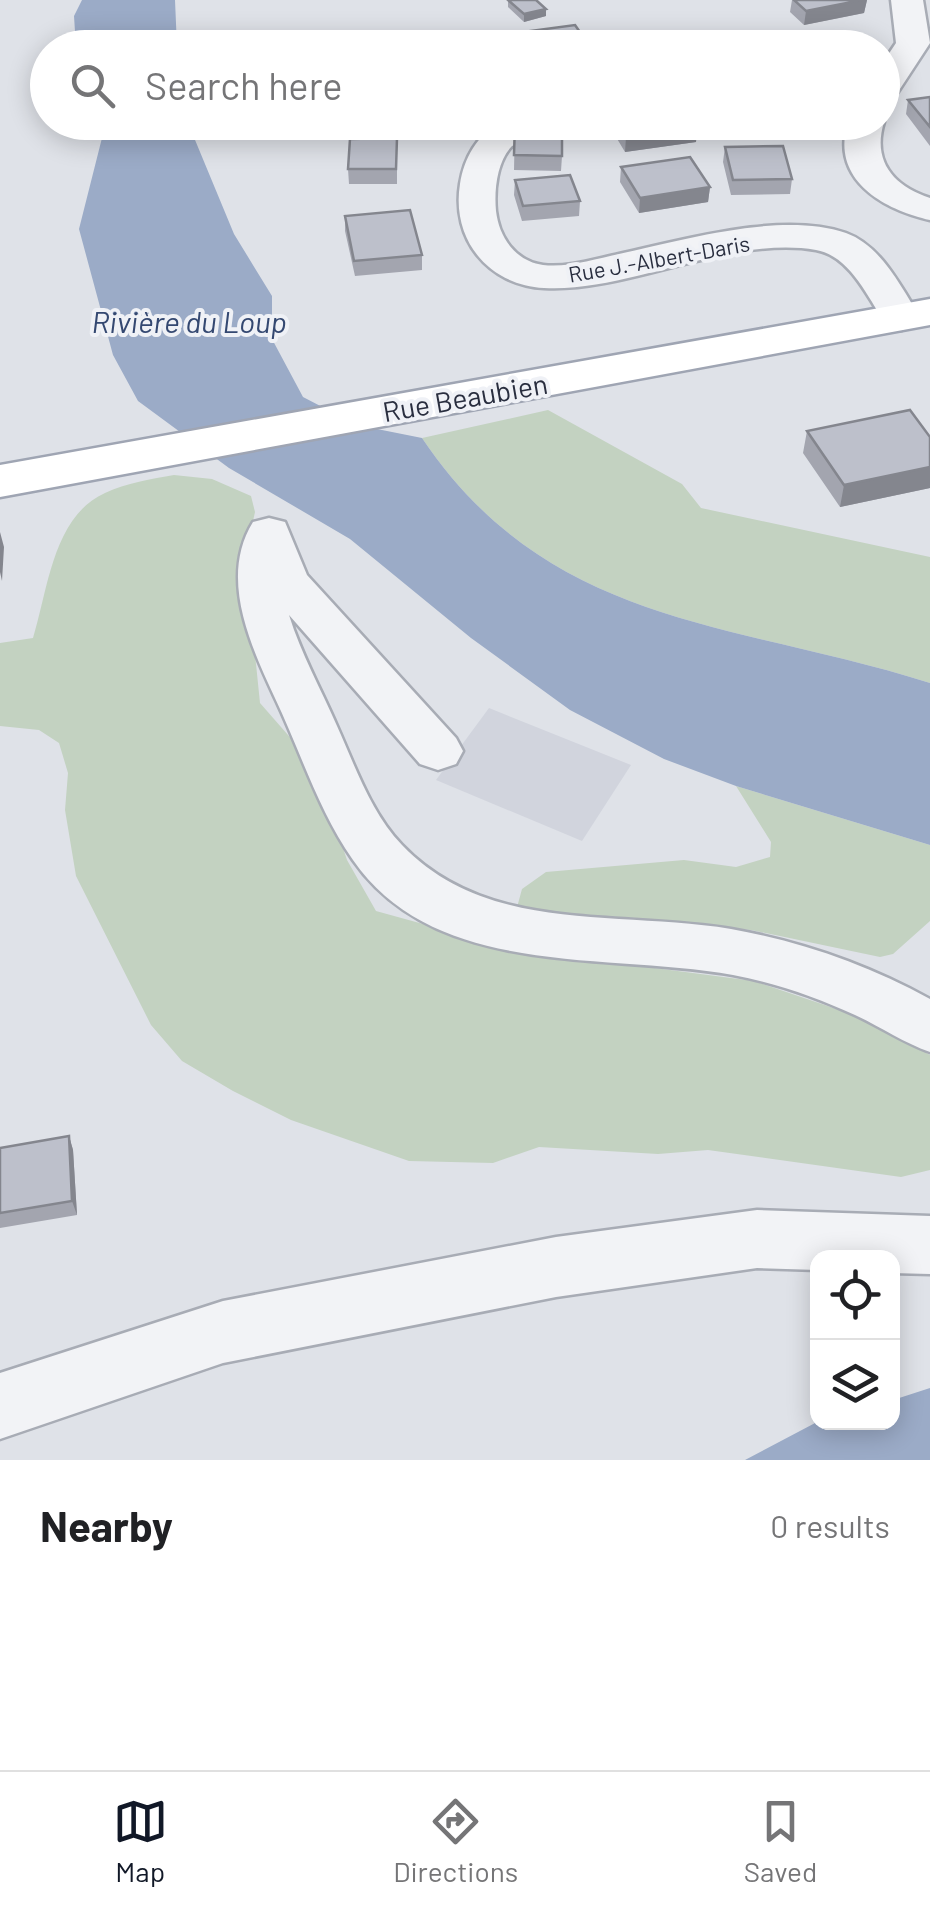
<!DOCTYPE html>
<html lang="en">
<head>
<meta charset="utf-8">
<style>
	body { margin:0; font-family:Barlow,sans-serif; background:#f2f2f2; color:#202124 }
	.controls { position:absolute; right:30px; bottom:30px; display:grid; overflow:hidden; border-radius:20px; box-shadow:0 5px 25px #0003 }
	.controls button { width:90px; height:90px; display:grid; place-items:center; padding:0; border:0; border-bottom:2px solid #e0e0e0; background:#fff; color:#202124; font:50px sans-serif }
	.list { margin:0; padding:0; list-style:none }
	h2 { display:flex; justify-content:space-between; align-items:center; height:130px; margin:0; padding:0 40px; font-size:42px }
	h2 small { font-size:32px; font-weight:400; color:#757577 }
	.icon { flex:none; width:55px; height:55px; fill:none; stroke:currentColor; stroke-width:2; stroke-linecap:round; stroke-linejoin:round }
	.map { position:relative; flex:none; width:930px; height:1460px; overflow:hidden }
	.search { position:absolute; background:#fff; box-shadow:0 5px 25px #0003; left:30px; right:30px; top:30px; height:110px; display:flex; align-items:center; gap:25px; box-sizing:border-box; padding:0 35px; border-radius:55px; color:#757577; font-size:38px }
	.sheet { height:310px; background:#fff }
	nav { display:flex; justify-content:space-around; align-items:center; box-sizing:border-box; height:140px; border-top:2px solid #e0e0e0; background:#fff; font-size:28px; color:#757577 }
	nav a { display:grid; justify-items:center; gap:5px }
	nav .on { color:#111827 }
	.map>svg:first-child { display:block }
	.built { fill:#d1d4dd }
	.green { fill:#c3d2c1 }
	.water { fill:#9babc7 }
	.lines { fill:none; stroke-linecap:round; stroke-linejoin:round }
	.minor-casing { stroke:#a8acb5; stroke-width:5 }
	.major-casing { stroke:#9fa5b3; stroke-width:5 }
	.minor { fill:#f2f3f6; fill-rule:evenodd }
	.major { fill:#fff; fill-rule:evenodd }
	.wall { fill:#a3a5af }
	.shaded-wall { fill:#84868e }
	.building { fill:#bdc0cb; stroke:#84868e; stroke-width:2.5 }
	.labels { text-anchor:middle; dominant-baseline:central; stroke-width:8; stroke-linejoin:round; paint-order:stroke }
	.far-street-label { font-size:22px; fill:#292e3f; stroke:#eff1f6 }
	.street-label { font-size:28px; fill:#292e3f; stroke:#eff1f6 }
	.water-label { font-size:30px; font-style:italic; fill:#344871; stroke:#eff1f6 }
</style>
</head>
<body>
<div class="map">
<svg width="930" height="1460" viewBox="0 0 930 1460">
	<rect width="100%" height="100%" fill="#dfe2e8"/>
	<path class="built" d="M489 708 631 765 582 841 436 780Z"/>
	<path class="green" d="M548 410 682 484 701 508 930 557V683C735 621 550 628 422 438Z
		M174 475 212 479 251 496 255 512 245 557 260 703 302 751 325 794 347 860 376 911 517 950 754 981 866 1019 930 1055V1170L901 1177 708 1150 658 1154 539 1147 493 1163 409 1161 291 1120 233 1091 182 1061 151 1025 76 876 65 810 68 773 59 743 39 730 0 726V643L33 638C48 590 53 516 105 493 126 483 152 479 174 475Z
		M736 786 930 845V921L893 954 880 957 751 930 516 911 522 889 546 872 684 860 736 867 770 857 771 842Z"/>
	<path class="water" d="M82 0H175L177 47H76L74 16Z
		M101 123H188L234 234 272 296V339L303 397 357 425 422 438C550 628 735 621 930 683V845L736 786 664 759 570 710 471 638 350 539 229 468 138 401 113 355 79 229 104 130Z
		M930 1388V1460H745L817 1422H892L893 1400Z"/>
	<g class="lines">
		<defs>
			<path id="minor" d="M891 0H923L930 43 894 98 882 101V64L896 43Z
				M882 120 884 122C872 161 893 186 930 198V220C882 209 830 179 848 122Z
				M501 122H555L550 129 512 146C497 161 494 190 496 211 499 237 515 261 543 265 567 268 595 259 619 254 684 240 781 211 846 233 882 246 901 288 921 318L915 326 901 330 887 326C869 300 851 256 816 250 731 235 627 293 544 288 488 285 451 239 460 184 464 158 477 135 501 122Z
				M269 518 285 522 307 575 456 738 463 751 456 764 438 770 420 764 289 615C301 654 321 689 337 726 355 766 371 813 402 845 488 935 619 910 731 929 799 941 869 965 930 999V1052C904 1043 881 1027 855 1015 816 997 776 983 733 975 608 952 436 980 353 860 318 810 300 750 274 696 250 644 219 577 253 522Z
				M757 1210 930 1216V1274L892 1273V1258H818V1270L757 1268 556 1297 223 1363 0 1439V1373L223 1301 556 1237Z"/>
			<path id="major" d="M930 299V325L0 497V465Z"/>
		</defs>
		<use href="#minor" class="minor-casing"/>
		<use href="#major" class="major-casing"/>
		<use href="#minor" class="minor"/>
		<use href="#major" class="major"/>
	</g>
	<path class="wall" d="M508 0 546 9V16L524 22 508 7Z
		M792 0H867L864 13 804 25 790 12Z
		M508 34 591 48H507Z
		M930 97V146L906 114 908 100Z
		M398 122H425L415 129Z
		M515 122 562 156 561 171 514 170Z
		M607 122H694L697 127 696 142 625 152Z
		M722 122H779L778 130 726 132Z
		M397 138V184H349L348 169Z
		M725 147 792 179 790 194 731 195 723 162Z
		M621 167 710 187 708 202 639 213 620 182Z
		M515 180 580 201 579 216 522 221 514 195Z
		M345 216 422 255V270L355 276 345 231Z
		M807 431 930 437V488L840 507 803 453Z
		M69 1136 73 1150 77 1215 0 1228V1148Z"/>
	<path class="shaded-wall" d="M862 0H867L864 13 804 25 806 11Z
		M546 9V16L524 22V14Z
		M415 122H425L415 129Z
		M697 127 696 142 625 152 626 137Z
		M710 187 708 202 639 213 640 198Z
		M930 467V488L840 507 844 485Z
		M0 532 4 547 2 581 0 572Z
		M69 1136 73 1150 77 1215 72 1201Z"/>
	<path class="building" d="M508 0H536L546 9 524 14Z
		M794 0H862L806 11Z
		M575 25 591 48H515L508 34Z
		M930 97V127L908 100Z
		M515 122H562V156L514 155Z
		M617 122H694L697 127 626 137Z
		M397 138 396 169H348L350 139Z
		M783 146 792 179 733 180 725 147Z
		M690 157 710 187 640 198 621 167Z
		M570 175 580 201 523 206 515 180Z
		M410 210 422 255 354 261 345 216Z
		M910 410 930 437V467L844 485 807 431Z
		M69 1136 72 1201 0 1213V1148Z"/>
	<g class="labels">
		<g class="far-street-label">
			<text transform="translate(659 258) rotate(-10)">Rue J.-Albert-Daris</text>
		</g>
		<g class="street-label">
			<text transform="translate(465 397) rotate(-10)">Rue Beaubien</text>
		</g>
		<g class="water-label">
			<text x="189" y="321">Rivière du Loup</text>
		</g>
	</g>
</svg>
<div class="controls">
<button><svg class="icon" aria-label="locate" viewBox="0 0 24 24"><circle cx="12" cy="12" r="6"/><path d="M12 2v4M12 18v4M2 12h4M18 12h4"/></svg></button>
<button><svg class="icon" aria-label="layers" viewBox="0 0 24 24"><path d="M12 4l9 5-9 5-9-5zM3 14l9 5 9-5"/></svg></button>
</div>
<div class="search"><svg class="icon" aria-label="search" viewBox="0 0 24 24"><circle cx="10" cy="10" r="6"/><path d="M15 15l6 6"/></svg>Search here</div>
</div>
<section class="sheet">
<h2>Nearby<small>0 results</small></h2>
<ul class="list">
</ul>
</section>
<nav>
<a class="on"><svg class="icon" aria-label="map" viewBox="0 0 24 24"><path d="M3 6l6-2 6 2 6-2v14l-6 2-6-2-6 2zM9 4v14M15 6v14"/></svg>Map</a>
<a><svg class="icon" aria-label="directions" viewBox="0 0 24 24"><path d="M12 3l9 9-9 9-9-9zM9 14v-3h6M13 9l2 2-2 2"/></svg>Directions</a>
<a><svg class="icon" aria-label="saved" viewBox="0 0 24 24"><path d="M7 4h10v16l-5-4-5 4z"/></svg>Saved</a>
</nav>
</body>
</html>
